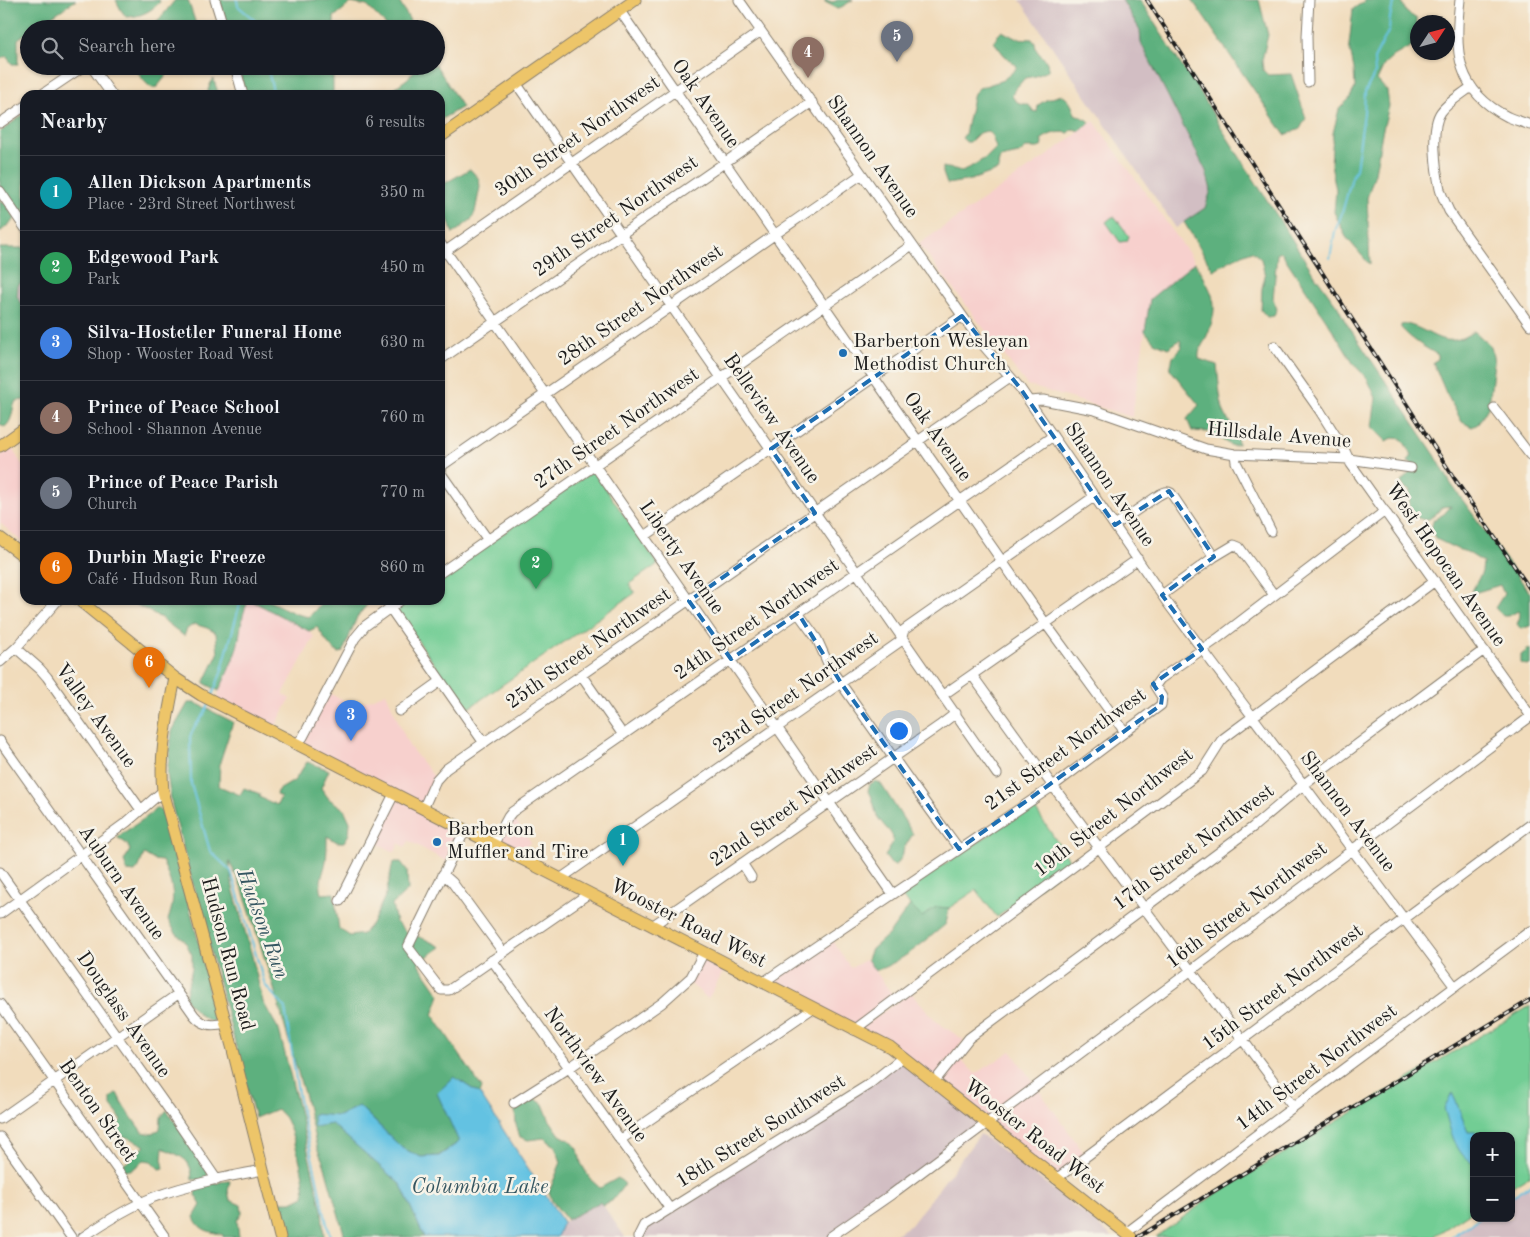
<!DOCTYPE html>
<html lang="en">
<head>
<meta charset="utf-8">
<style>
	body { margin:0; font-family:"Old Standard TT",serif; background:#20242c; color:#f1f3f6 }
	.controls { position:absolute; right:15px; bottom:15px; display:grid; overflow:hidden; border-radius:10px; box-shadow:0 1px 4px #0004 }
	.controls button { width:45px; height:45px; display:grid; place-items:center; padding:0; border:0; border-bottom:1px solid #363941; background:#171b24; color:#f1f3f6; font:25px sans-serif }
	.compass { position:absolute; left:1410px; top:15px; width:45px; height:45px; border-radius:50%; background:#171b24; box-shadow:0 1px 4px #0004; rotate:54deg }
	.you { position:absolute; left:898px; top:730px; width:18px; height:18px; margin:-12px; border:4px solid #fff; border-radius:50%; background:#1a73e8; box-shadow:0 0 0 8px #1a73e833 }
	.badge { display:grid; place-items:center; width:32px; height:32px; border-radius:50%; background:#d93025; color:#fff; font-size:16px; font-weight:700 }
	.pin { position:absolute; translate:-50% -41px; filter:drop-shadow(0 1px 2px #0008) }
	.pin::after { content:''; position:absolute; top:26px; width:18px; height:15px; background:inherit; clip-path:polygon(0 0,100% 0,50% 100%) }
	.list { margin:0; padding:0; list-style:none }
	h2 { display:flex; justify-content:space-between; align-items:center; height:65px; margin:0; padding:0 20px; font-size:21px }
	h2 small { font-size:16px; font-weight:400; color:#9ea1a6 }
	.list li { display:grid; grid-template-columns:32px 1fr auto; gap:15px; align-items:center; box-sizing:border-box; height:75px; padding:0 20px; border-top:1px solid #363941 }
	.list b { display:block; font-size:19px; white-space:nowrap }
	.list p { margin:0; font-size:16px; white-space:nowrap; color:#9ea1a6 }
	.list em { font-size:16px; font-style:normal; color:#9ea1a6 }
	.icon { flex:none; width:28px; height:28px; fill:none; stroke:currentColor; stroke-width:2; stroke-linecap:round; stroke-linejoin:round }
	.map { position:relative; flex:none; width:1530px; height:1237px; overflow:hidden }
	.search { position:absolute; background:#171b24; box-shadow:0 1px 4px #0004; left:20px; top:20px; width:425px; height:55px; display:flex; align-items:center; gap:12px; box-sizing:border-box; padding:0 18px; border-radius:28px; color:#9ea1a6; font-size:19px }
	.panel { position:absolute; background:#171b24; box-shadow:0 1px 4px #0004; left:20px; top:90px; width:425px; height:515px; border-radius:15px }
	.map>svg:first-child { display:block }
	.built { fill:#f7d0cd }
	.industrial { fill:#d2bec3 }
	.green { fill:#72cd94; stroke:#477458 }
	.forest { fill:#5db07e; stroke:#3c664d }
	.water { fill:#64c2e2; stroke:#406f7f }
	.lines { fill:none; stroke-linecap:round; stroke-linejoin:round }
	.stream { stroke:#64c2e2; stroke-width:2 }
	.minor-casing { stroke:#867c6c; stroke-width:11 }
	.major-casing { stroke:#867c6c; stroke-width:13 }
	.minor { stroke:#fff; stroke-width:9 }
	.major { stroke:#edc569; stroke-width:11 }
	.rail-casing { stroke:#1c1c1c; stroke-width:4 }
	.rail { stroke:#f7f3e8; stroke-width:2; stroke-dasharray:5.5; stroke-linecap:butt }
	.marked { fill:none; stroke:#1f6fb2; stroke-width:4; stroke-dasharray:10 6; stroke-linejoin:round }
	.poi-dot { fill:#1f6fb2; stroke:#f7f3e8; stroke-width:2 }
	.labels { text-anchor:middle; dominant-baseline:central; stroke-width:5; stroke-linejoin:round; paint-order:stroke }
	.street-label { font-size:20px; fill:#1c1c1c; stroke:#f7f3e8 }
	.poi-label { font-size:20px; fill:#1c1c1c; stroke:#f7f3e8; text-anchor:start }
	.water-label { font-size:21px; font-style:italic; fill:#355661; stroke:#f7f3e8 }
</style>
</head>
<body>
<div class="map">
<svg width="1530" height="1237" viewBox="0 0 1530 1237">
	<rect width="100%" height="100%" fill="#f7f3e8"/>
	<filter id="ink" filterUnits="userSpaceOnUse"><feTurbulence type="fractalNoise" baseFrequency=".02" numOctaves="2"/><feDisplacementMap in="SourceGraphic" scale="10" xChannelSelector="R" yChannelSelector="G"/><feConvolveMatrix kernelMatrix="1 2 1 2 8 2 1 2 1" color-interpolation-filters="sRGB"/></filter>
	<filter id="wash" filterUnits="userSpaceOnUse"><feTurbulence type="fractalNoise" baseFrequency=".0096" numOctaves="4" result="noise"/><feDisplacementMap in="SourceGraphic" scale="20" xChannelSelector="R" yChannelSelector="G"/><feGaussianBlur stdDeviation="1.12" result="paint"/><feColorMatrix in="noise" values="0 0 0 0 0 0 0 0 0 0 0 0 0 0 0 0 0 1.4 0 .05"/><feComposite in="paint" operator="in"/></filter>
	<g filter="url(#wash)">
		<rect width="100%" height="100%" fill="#f1dcbc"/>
		<path class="built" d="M1094 121 1195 262 1150 299 1132 417 1027 385 919 244 1048 155Z
			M11 447 25 469V544L0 523V456Z
			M247 602H254L290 620 309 631 314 637 283 694 290 699 274 729 218 700 219 691 236 651 241 629 243 610Z
			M329 693 354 706 386 693 409 746 435 778 422 806 297 745Z
			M395 797 462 831 446 861 409 841 405 847 399 843 395 852 372 841Z
			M512 816 531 842 520 852 500 841Z
			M831 939 851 968 867 959 894 997 854 1027 765 983Z
			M705 953 727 965 708 999 691 984H686Z
			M911 992 936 1021 964 1040 934 1079 859 1029Z
			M1011 1051 1086 1156 1056 1179 934 1082 955 1055 976 1074Z"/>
		<path class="industrial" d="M1020 0H1122L1140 30 1141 43 1206 171 1211 190 1205 208 1176 228Z
			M25 280V307L17 297 18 285Z
			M903 1057 986 1124 830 1237H638L640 1231Z
			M980 1134 1021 1164 1113 1237H890L911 1225Z
			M1530 1185V1237H1451L1479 1218H1511V1197Z
			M600 1201 625 1237H557L563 1222Z"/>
		<path class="green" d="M1112 217H1115L1129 236 1127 241 1120 242 1106 222Z
			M593 471 658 564 629 584 635 593 466 710 398 612V607L407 600H440V577Z
			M1033 806 1072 864 997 917 976 890 949 908 936 907 922 917 899 894Z
			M1530 1006V1175L1511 1187V1136H1474V1210L1433 1237H1156L1214 1195Z"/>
		<path class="forest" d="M0 0H76L33 29H29V31L18 39V64H12L6 56 0 59Z
			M116 0H159L160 2C150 12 140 17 126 17L121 10Z
			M175 0H188L195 21 196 29H150L158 21Z
			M220 0H398L415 29H390L367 6 351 3 334 17V29H228Z
			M825 0 833 2 838 0H853L838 9 825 2Z
			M1122 0H1140L1183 68 1191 76 1220 126 1314 274 1338 307 1345 321 1435 455 1451 484 1530 593V626L1521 629 1517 624 1520 616 1518 611 1509 616H1503L1495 608 1504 594 1500 585 1477 592 1472 591 1482 572 1483 562 1467 552 1457 549 1436 539 1431 531 1433 520 1444 514 1451 506 1442 507 1436 514 1429 519 1424 520 1413 516 1409 510 1410 490 1405 488 1401 482 1416 466 1408 462 1412 455 1402 439 1393 438 1386 441 1372 427 1376 398 1368 380 1353 363 1332 329 1281 252 1277 254 1273 299 1277 309 1274 316 1267 317 1261 310 1262 288 1265 276 1261 259 1252 251 1237 257 1213 270 1184 222 1205 208 1211 190 1206 171 1141 43 1140 30Z
			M1192 0H1259L1268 35 1262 60 1263 70 1268 75 1291 74 1306 118 1300 129 1285 135Z
			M1366 0H1405L1402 2 1406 12 1417 19V43L1394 56 1384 65 1377 80 1387 91 1389 106 1382 133 1375 173 1367 198 1370 265 1346 237 1334 212 1336 190 1331 164 1333 133 1339 109 1349 99 1355 88 1354 69 1349 45 1353 9Z
			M1002 31 1015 38 1032 39 1035 43C1035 57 1050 56 1048 71L1036 76 1025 78 1015 89 1012 96C1020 109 1028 99 1033 111L1037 112 1038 105 1046 100 1061 95C1070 99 1072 106 1075 114L1088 120 1090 123 1080 131 1073 129 1069 133C1058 131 1050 133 1041 140L1043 146 1038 148H1026L1019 154 1000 158 998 165 999 170 971 180 947 184 943 173V167C950 169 956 168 962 172L987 157 996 148 992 136 987 131 979 133 970 142H966L962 138 965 134 974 93 979 88 1003 80 1015 70 1017 66 1004 55 994 42 998 35Z
			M436 65 462 107 440 120V95H389L393 89 407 79 417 68 415 66Z
			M134 66H178L170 71 157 87 152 88C143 82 140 75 134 66Z
			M238 66H333V95H246Z
			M213 78 219 95H209L208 90Z
			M25 113V228L0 191V132Z
			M470 169 479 179 480 187 475 212 472 219 453 234 448 219 440 208V186Z
			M0 199 9 208 15 219 0 232Z
			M0 248H25V280L18 285 17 297 25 307V400L16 401C11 410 14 419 5 427L0 424Z
			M1195 262C1212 293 1222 302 1206 338 1202 347 1198 349 1199 359L1217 365C1219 380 1219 397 1224 412 1230 425 1237 428 1238 444L1232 446 1209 432 1192 431 1187 419 1199 405 1170 369 1173 357 1182 347 1180 340 1168 348 1154 342 1145 331 1150 299Z
			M1406 324C1433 330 1444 353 1474 331L1491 346 1494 362 1489 406 1478 424 1472 427 1462 422 1446 393 1433 362 1438 359V355C1424 347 1412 340 1401 328V325Z
			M128 600H267L296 614 309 617 324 600H371L357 617 343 652 339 653C328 647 324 636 317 627L309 631 254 602H248C240 617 241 635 236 651 231 665 225 678 219 691L204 683 218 654 216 633 207 628 194 624 187 629 184 636 161 618Z
			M1530 648V664L1526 665 1521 663V655Z
			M188 703H196L233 722 220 762 219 786 240 795 244 788 260 794 259 797 277 805 281 797 276 795 277 791 294 781 307 762 329 770 321 788 329 799 344 809 350 822 349 834 344 842H337L327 836C327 844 327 853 326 861 324 873 318 881 322 894L334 893 339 929 350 936 363 934 373 922 386 894 393 862H401L407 870 408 890 392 905 396 922 406 932 427 940 441 947 418 963 440 995 433 1015 482 1088 480 1094 454 1077 459 1142 438 1156 421 1157 402 1148 359 1106 339 1116 313 1115 332 1124 401 1185 424 1237H345L324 1164 317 1148 305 1097 272 982 243 890 229 861 233 888 252 956 263 1002 279 1030 301 1118 309 1156 322 1210 324 1237H287L279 1202H292L304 1196C307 1181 293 1132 285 1118 283 1115 279 1112 277 1109L255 1118 172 806 167 774 172 731Z
			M876 781 881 784 913 834 904 848 902 857 896 865 891 864 885 856C900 834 891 836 879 819 875 814 875 807 873 801 872 797 870 793 868 790L870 784Z
			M155 808 161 809C173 854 188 897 199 943 205 968 208 994 215 1018L212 1022C200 1017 192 1008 185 998L192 968V955L185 941 176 933 168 920C177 895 172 884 162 861L154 860 144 854 139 867 135 872 127 871 124 861 130 850 127 844 117 837 148 816Z
			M910 905 922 917 936 907 949 908 946 924C923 943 903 961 875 971L867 959 870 951 889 934Z
			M117 1093 123 1105 142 1132 153 1134 160 1129 161 1117 167 1110 207 1169 208 1178 198 1180 192 1179C192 1158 179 1156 163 1148L162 1159 164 1168 159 1169 151 1161 144 1160C138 1165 133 1172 124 1170L120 1163H126L145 1146C138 1142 126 1136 119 1135L115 1130 121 1120 117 1113 111 1106V1098Z
			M531 1096 543 1104 549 1119 560 1135 571 1141 578 1149 581 1163 590 1179 600 1188 618 1178 625 1184 612 1201 602 1205 600 1202 567 1220 552 1201 549 1192 561 1162 555 1146 544 1138 528 1140 520 1137 516 1125 515 1111 519 1105Z
			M224 1181H230L228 1191 230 1200 241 1205 242 1213 237 1220 239 1237H223V1235C210 1231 200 1232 194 1217L201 1205 195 1195 196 1189Z"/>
		<path class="water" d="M454 1077 480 1094 563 1222 557 1237H424L401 1185 332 1124 314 1127 313 1114 339 1116 359 1106 402 1148 421 1157 439 1156 459 1142 437 1093Z
			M1452 1093C1459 1106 1462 1119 1468 1132H1475L1478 1136H1474V1164C1454 1154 1450 1127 1444 1108Z"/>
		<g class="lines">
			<path class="stream" d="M237 0 238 6 259 24 260 29
				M267 66 274 95
				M1330 258 1335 231 1342 213 1352 177 1356 169 1364 113 1365 92 1375 73 1374 59 1389 30 1390 18 1392 8 1396 0
				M212 696 221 673 241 600
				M208 705 204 715 195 726 190 737 191 784 210 851 231 871 265 985 285 1008 299 1099 330 1237
				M1511 1197 1530 1185
				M1451 1237 1479 1218"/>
		</g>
	</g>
	<g filter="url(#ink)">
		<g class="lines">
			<defs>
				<path id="minor" d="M215 0 224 29
					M739 0 983 345 1020 388 1166 601 1455 987
					M1460 0C1454 51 1456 91 1508 117 1515 120 1523 122 1530 125
					M620 11 918 441 1046 624 1125 732
					M91 66 112 95
					M235 66 243 95
					M1308 82 1307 36 1309 0
					M516 83 997 774
					M1471 87C1461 95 1448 102 1441 112 1430 127 1436 171 1440 189 1442 197 1446 204 1449 211L1530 325
					M41 95 84 66
					M0 123 25 106
					M0 191 25 228
					M440 243 893 894
					M440 255 761 31
					M1274 346 1320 411 1344 449 1351 464 1530 715
					M440 360 812 102
					M1029 401 1043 400 1095 410 1206 449 1235 454 1349 459 1411 468
					M1494 408 1530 455
					M1235 454 1236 462 1271 531
					M440 467 862 174
					M440 472 488 540
					M1115 525 1159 495C1163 493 1166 490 1171 493L1214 557
					M645 536 962 316
					M440 573 912 245
					M1162 595 1214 557 1234 545 1239 547 1274 595
					M388 600 390 608 484 743
					M798 613 817 639 830 668 931 811 959 849
					M16 648 40 669 47 677 141 810
					M0 662 16 648 58 600
					M972 675 1026 750 1293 1107
					M582 676 623 735
					M943 695 1138 559
					M399 711 441 681
					M0 741 194 1015C203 1026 212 1026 226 1023
					M296 745 303 737 355 638 365 626 401 600
					M423 809 436 780 446 769 1010 377
					M465 830 408 947 441 990H449L588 894
					M493 845 508 817 512 812 1053 436
					M742 863 751 877
					M0 872 170 1111 217 1180
					M443 874 452 882 503 952
					M560 879 898 643 901 640 904 630 1095 496
					M340 901 394 794
					M0 914 127 822 163 791
					M652 926 939 726 956 713
					M492 960 670 1209
					M762 983 1053 786 1161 705 1162 697 1155 686 1160 679 1217 639 1385 511
					M0 1004 165 1237
					M854 1030 1202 771 1221 741 1224 738 1435 581
					M934 1082 969 1038 1253 827 1304 784 1484 650
					M514 1103 569 1068 662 1003 691 977 704 952
					M0 1119 178 994
					M0 1137 71 1237
					M620 1140 813 1008
					M1056 1179 1530 825
					M1126 1233 1312 1093 1530 931
					M83 1237C105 1222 129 1207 154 1197 189 1184 226 1177 263 1170
					M638 1237 644 1225 868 1085 903 1057
					M830 1237 892 1194 1530 717"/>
				<path id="major" d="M440 137 635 0
					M0 446 25 428
					M0 538 25 557
					M79 600 175 678 201 695 890 1047 1131 1237
					M175 678C168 715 159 753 163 791L232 1046 280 1237"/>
			</defs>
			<use href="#minor" class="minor-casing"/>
			<use href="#major" class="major-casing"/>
			<use href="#minor" class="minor"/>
			<use href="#major" class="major"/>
			<defs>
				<path id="rail" d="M1147 0 1456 481 1530 589
					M1138 1237 1530 1000"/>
			</defs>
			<use href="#rail" class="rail-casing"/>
			<use href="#rail" class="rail"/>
		</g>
	</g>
	<path class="marked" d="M962 316 1020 388 1115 525 1169 491 1214 557 1162 595 1202 649 1153 684 1162 697 1161 705 959 849 841 683 798 613 731 659 689 601 815 513 771 449Z"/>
	<g class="poi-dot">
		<circle cx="843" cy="353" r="5"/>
		<circle cx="437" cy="842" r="5"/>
	</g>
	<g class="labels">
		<g class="street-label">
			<text transform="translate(705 104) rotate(55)">Oak Avenue</text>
			<text transform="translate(578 137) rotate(-35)">30th Street Northwest</text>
			<text transform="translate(872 157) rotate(55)">Shannon Avenue</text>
			<text transform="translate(616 217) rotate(-35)">29th Street Northwest</text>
			<text transform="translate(641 306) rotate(-35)">28th Street Northwest</text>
			<text transform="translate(771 419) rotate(55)">Belleview Avenue</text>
			<text transform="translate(617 429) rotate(-35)">27th Street Northwest</text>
			<text transform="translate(1279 436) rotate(5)">Hillsdale Avenue</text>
			<text transform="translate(937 437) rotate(55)">Oak Avenue</text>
			<text transform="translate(1109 485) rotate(56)">Shannon Avenue</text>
			<text transform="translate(681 558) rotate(55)">Liberty Avenue</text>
			<text transform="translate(1445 565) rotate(55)">West Hopocan Avenue</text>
			<text transform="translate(757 620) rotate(-35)">24th Street Northwest</text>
			<text transform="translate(589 649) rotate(-35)">25th Street Northwest</text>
			<text transform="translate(796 693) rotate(-35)">23rd Street Northwest</text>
			<text transform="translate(95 716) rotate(54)">Valley Avenue</text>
			<text transform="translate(1066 750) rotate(-36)">21st Street Northwest</text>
			<text transform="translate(794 806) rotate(-35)">22nd Street Northwest</text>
			<text transform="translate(1347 812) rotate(53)">Shannon Avenue</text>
			<text transform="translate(1114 813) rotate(-38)">19th Street Northwest</text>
			<text transform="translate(1194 848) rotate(-37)">17th Street Northwest</text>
			<text transform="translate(121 883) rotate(55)">Auburn Avenue</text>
			<text transform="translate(1247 906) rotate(-37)">16th Street Northwest</text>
			<text transform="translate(688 924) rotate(27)">Wooster Road West</text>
			<text transform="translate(227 954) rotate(75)">Hudson Run Road</text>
			<text transform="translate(1283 988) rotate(-37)">15th Street Northwest</text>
			<text transform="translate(123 1015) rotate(55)">Douglass Avenue</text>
			<text transform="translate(1317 1068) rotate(-37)">14th Street Northwest</text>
			<text transform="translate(595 1075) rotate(54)">Northview Avenue</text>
			<text transform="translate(97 1111) rotate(55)">Benton Street</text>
			<text transform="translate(761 1132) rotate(-32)">18th Street Southwest</text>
			<text transform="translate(1034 1137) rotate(38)">Wooster Road West</text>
		</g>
		<g class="poi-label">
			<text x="853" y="342">Barberton Wesleyan<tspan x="853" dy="23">Methodist Church</tspan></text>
			<text x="447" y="830">Barberton<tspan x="447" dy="23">Muffler and Tire</tspan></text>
		</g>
		<g class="water-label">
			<text transform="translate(262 924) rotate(70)">Hudson Run</text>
			<text x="480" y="1187">Columbia Lake</text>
		</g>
	</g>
</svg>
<div class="controls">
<button>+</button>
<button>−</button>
</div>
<svg class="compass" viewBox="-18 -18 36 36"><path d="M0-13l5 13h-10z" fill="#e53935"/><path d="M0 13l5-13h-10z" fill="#9ea1a6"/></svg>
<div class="you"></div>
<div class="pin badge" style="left:623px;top:866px;background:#0f9aa8">1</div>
<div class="pin badge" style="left:536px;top:589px;background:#2e9e5b">2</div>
<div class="pin badge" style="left:351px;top:741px;background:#3f7fe0">3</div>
<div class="pin badge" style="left:808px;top:78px;background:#8d6e63">4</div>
<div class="pin badge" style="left:897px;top:62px;background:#6b7280">5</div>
<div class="pin badge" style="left:149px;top:688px;background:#e8710a">6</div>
<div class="search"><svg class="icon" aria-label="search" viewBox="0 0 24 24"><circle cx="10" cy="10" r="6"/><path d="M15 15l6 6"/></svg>Search here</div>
<section class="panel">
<h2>Nearby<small>6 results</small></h2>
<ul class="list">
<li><span class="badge" style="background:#0f9aa8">1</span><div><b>Allen Dickson Apartments</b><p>Place · 23rd Street Northwest</p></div><em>350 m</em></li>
<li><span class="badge" style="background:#2e9e5b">2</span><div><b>Edgewood Park</b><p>Park</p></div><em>450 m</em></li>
<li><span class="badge" style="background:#3f7fe0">3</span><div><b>Silva-Hostetler Funeral Home</b><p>Shop · Wooster Road West</p></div><em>630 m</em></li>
<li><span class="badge" style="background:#8d6e63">4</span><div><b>Prince of Peace School</b><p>School · Shannon Avenue</p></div><em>760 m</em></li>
<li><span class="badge" style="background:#6b7280">5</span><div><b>Prince of Peace Parish</b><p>Church</p></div><em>770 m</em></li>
<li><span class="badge" style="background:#e8710a">6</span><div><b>Durbin Magic Freeze</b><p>Café · Hudson Run Road</p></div><em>860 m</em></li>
</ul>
</section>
</div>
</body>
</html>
